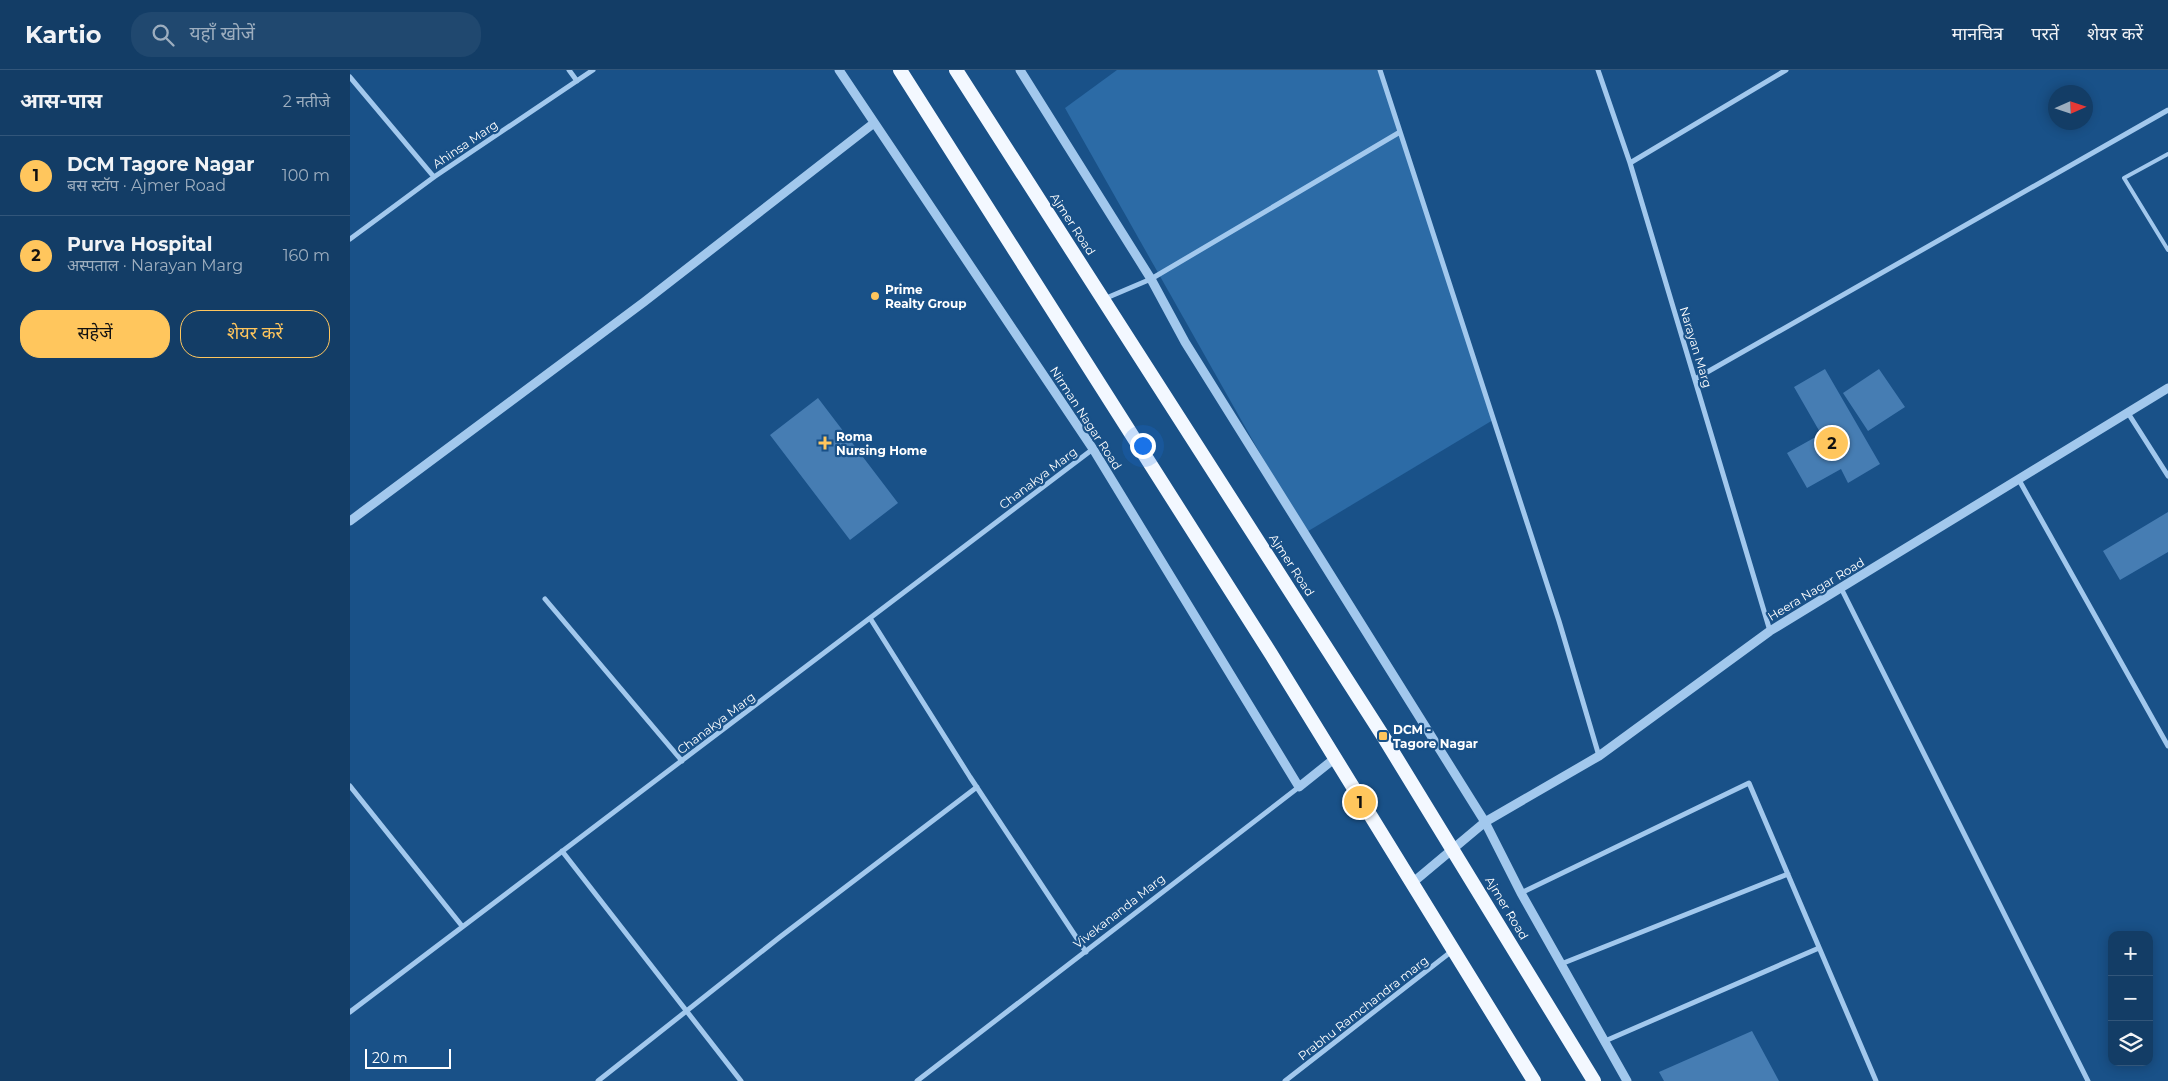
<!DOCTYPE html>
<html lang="hi">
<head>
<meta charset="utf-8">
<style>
	body { margin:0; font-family:Montserrat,"Noto Sans Devanagari",sans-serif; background:#20486f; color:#f1f3f6 }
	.controls { position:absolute; right:15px; bottom:15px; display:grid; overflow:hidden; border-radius:10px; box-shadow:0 2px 12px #0003 }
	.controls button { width:45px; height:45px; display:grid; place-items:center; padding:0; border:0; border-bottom:1px solid #32567a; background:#133d66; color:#f1f3f6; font:25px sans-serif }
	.compass { position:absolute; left:1698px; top:15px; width:45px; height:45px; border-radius:50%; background:#133d66; box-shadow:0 2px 12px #0003; rotate:87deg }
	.scale { position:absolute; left:15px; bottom:12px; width:86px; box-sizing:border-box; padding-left:5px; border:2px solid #fff; border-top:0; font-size:14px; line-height:18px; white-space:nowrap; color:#fff; -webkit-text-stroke:4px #195188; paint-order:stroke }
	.you { position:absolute; left:792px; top:375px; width:18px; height:18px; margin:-12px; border:4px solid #fff; border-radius:50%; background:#1a73e8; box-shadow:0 0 0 8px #1a73e833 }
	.badge { display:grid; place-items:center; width:32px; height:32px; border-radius:50%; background:#ffc65d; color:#111; font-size:16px; font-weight:700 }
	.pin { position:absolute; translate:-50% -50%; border:2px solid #fff; box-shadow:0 1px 5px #0006 }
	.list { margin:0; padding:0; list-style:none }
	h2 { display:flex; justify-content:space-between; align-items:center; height:65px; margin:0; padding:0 20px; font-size:21px }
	h2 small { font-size:16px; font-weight:400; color:#9daebf }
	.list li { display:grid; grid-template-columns:32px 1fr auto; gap:15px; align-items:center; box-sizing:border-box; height:80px; padding:0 20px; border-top:1px solid #32567a }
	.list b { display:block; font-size:19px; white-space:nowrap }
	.list p { margin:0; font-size:16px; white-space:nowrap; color:#9daebf }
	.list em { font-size:16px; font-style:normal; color:#9daebf }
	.actions { display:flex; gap:10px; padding:15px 20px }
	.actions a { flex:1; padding:11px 0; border:1px solid #ffc65d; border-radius:20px; text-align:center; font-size:18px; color:#ffc65d }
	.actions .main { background:#ffc65d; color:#111 }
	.icon { flex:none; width:28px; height:28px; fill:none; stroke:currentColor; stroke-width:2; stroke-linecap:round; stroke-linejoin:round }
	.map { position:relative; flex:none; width:1818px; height:1011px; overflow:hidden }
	header { display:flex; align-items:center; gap:30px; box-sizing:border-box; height:70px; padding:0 25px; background:#133d66; border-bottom:1px solid #32567a }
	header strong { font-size:24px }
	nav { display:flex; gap:28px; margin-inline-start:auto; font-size:18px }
	.search { width:350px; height:45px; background:#20486f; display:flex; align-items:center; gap:12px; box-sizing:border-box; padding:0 18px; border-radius:20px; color:#9daebf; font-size:19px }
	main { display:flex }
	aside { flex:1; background:#133d66 }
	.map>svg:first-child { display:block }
	.green { fill:#2c6ba6 }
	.building { fill:#467db3 }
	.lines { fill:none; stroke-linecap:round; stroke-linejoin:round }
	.service { stroke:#a2c8ed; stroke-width:4 }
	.minor { stroke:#a2c8ed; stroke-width:5 }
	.tertiary { stroke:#a2c8ed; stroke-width:9 }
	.trunk { stroke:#f3f8ff; stroke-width:14 }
	.poi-dot { fill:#ffc65d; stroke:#195188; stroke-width:2 }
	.labels { text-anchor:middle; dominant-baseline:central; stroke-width:4.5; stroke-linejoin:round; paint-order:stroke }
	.street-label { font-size:12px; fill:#fff; stroke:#195188 }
	.poi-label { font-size:12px; font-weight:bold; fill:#fff; stroke:#195188; text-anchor:start }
</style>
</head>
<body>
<header>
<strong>Kartio</strong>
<div class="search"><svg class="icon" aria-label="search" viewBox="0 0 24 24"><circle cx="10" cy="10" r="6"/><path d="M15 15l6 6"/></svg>यहाँ खोजें</div>
<nav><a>मानचित्र</a><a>परतें</a><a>शेयर करें</a></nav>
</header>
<main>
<aside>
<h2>आस-पास<small>2 नतीजे</small></h2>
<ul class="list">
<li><span class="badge">1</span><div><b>DCM Tagore Nagar</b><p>बस स्टॉप · Ajmer Road</p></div><em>100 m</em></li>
<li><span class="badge">2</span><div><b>Purva Hospital</b><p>अस्पताल · Narayan Marg</p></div><em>160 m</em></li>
</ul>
<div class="actions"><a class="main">सहेजें</a><a>शेयर करें</a></div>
</aside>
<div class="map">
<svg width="1818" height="1011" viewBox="0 0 1818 1011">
	<rect width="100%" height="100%" fill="#195188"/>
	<path class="green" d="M767 0H1028L1143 350 955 463 715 38Z"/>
	<path class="building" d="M1475 299 1530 394 1498 413 1491 399 1457 418 1437 383 1471 364 1444 317Z
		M1529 299 1555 337 1518 361 1493 323Z
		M468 328 548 433 500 470 420 365Z
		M1818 442V482L1770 510 1753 481Z
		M1402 961 1429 1011H1314L1309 1002Z"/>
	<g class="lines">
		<path class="service" d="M1818 84 1774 108 1818 180"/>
		<path class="minor" d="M219 0 227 11
			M1030 0 1209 551 1249 686
			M1248 0 1280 93 1420 561
			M0 7 84 107
			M1280 93 1436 0
			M0 169 84 107 243 0
			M754 229 801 209 1050 62
			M1345 309 1818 40
			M1778 343 1818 406
			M1669 410 1818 676
			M1491 518 1738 1011
			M195 529 332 691
			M520 548 620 707 736 882
			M0 716 112 856
			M212 781 391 1011
			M1171 823 1399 713 1526 1011
			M1211 894 1438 804
			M0 942 743 379
			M1255 971 1469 878
			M248 1011 430 867 627 717
			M567 1011 949 717
			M935 1011 1102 881"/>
		<path class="tertiary" d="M489 0 743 379 949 717 984 689
			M670 0 801 209 835 272 1135 752 1171 823 1277 1011
			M0 451 294 232 524 53
			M1061 814 1135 752 1249 686 1420 561 1818 318"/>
		<path class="trunk" d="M550 0 921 584 1184 1011
			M606 0 1033 666 1244 1011"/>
	</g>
	<g class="poi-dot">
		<circle cx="525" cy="226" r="5"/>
		<path d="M472.5 365.5h5v5h5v5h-5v5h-5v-5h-5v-5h5z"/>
		<rect x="1028" y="661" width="10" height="10" rx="2.5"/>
	</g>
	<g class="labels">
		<g class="street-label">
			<text transform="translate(115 74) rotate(-34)">Ahinsa Marg</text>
			<text transform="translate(723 154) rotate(57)">Ajmer Road</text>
			<text transform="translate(1346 277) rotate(73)">Narayan Marg</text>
			<text transform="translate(736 348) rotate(57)">Nirman Nagar Road</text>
			<text transform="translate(688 408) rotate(-37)">Chanakya Marg</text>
			<text transform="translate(942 495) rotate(57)">Ajmer Road</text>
			<text transform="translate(1466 519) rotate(-31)">Heera Nagar Road</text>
			<text transform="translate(366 653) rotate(-37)">Chanakya Marg</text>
			<text transform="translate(1157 838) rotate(59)">Ajmer Road</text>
			<text transform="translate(769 841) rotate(-38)">Vivekananda Marg</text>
			<text transform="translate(1013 938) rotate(-38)">Prabhu Ramchandra marg</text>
		</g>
		<g class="poi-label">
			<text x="535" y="219">Prime<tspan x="535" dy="14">Realty Group</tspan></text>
			<text x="486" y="366">Roma<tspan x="486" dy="14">Nursing Home</tspan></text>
			<text x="1043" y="659">DCM -<tspan x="1043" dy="14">Tagore Nagar</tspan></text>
		</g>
	</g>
</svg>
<div class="controls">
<button>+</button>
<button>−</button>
<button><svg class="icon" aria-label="layers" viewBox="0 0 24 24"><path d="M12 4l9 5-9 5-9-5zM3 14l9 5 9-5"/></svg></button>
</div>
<svg class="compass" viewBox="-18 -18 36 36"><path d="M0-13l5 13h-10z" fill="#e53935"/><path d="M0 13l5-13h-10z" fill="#9daebf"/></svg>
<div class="scale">20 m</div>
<div class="you"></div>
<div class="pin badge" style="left:1010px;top:732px">1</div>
<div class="pin badge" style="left:1482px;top:373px">2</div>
</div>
</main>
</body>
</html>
